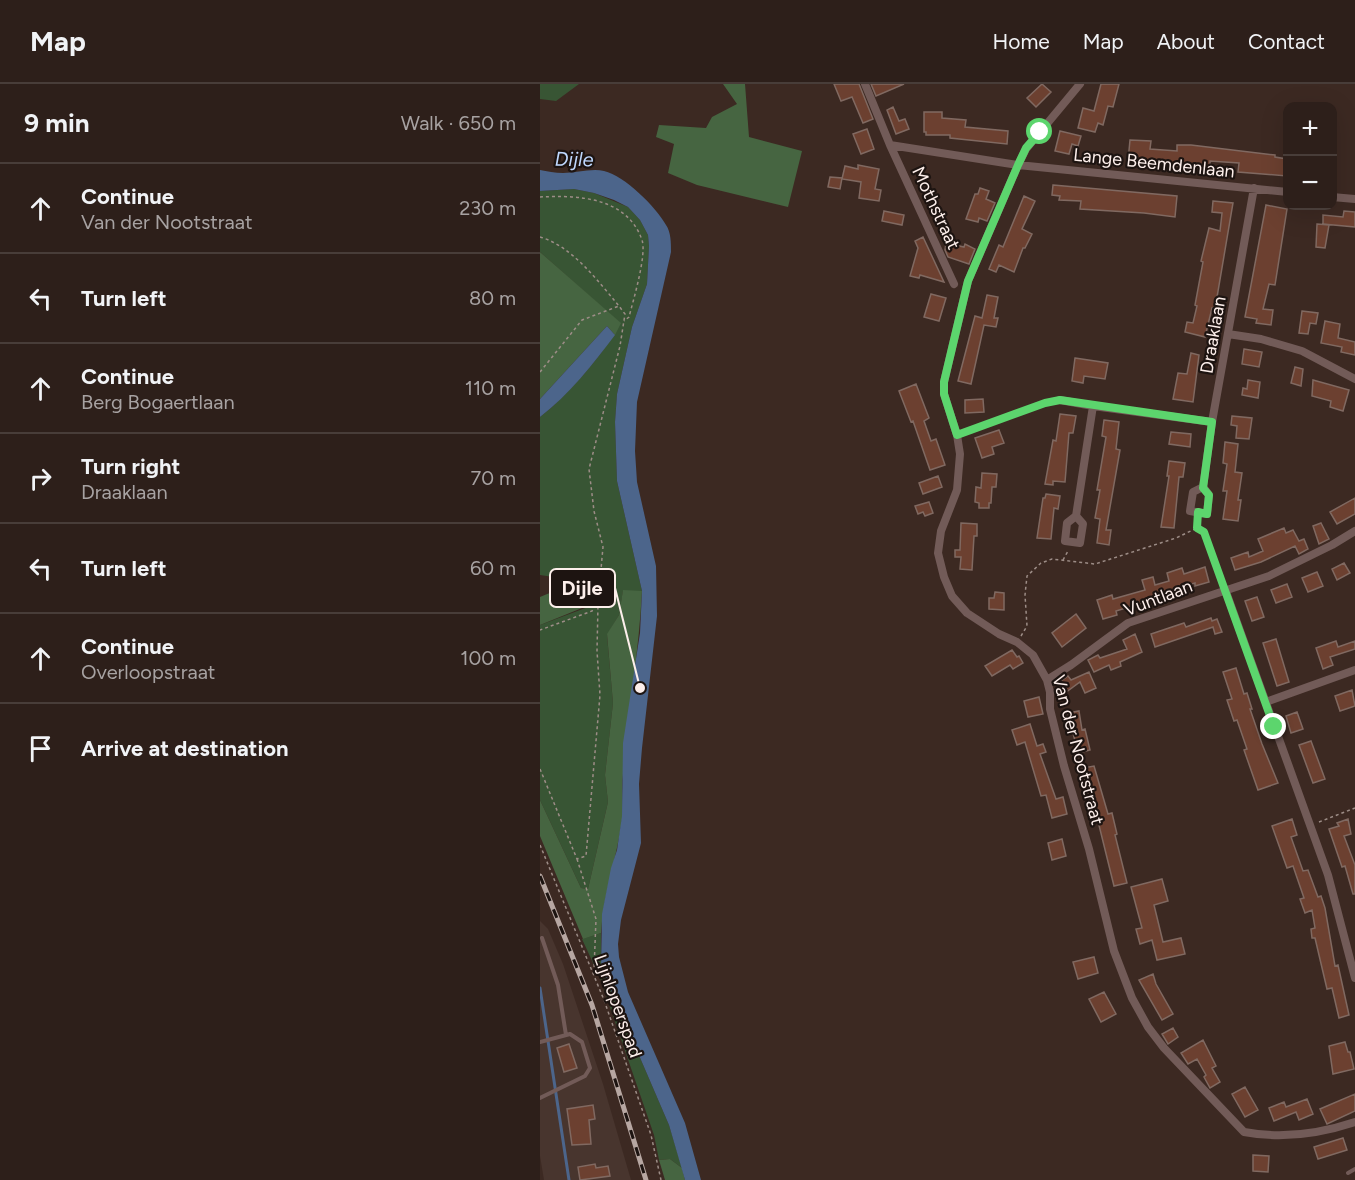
<!DOCTYPE html>
<html lang="en">
<head>
<meta charset="utf-8">
<style>
	body { margin:0; font-family:Figtree,sans-serif; background:#392c27; color:#f1f3f6 }
	.controls { position:absolute; right:18px; top:18px; display:grid; overflow:hidden; border-radius:12px; box-shadow:0 6px 24px #0002 }
	.controls button { width:54px; height:54px; display:grid; place-items:center; padding:0; border:0; border-bottom:2px solid #483d39; background:#2d1f1a; color:#f1f3f6; font:30px sans-serif }
	.stop { position:absolute; width:18px; height:18px; margin:-14px; border:4px solid #5cd56d; border-radius:50%; background:#fff }
	.stop.end { background:#5cd56d; border-color:#fff; box-shadow:0 2px 6px #0008 }
	.list { margin:0; padding:0; list-style:none }
	h2 { display:flex; justify-content:space-between; align-items:center; height:78px; margin:0; padding:0 24px; font-size:26px }
	h2 small { font-size:20px; font-weight:400; color:#a7a2a2 }
	.list li { display:grid; grid-template-columns:39px 1fr auto; gap:18px; align-items:center; box-sizing:border-box; height:90px; padding:0 24px; border-top:2px solid #483d39 }
	.list b { display:block; font-size:22px; white-space:nowrap }
	.list p { margin:0; font-size:20px; white-space:nowrap; color:#a7a2a2 }
	.list em { font-size:20px; font-style:normal; color:#a7a2a2 }
	.icon { flex:none; width:33px; height:33px; fill:none; stroke:currentColor; stroke-width:2; stroke-linecap:round; stroke-linejoin:round }
	.map { position:relative; flex:none; width:815px; height:1096px; overflow:hidden }
	header { display:flex; align-items:center; gap:36px; box-sizing:border-box; height:84px; padding:0 30px; background:#2d1f1a; border-bottom:2px solid #483d39 }
	header strong { font-size:28px }
	nav { display:flex; gap:33px; margin-inline-start:auto; font-size:21px }
	main { display:flex }
	aside { flex:1; background:#2d1f1a }
	.map>svg:first-child { display:block }
	.commercial { fill:#48352e }
	.green { fill:#385534 }
	.forest { fill:#466541 }
	.water { fill:#4c658b }
	.lines { fill:none; stroke-linecap:round; stroke-linejoin:round }
	.stream { stroke:#4c658b; stroke-width:3 }
	.building { fill:#6c4030; stroke:#806961; stroke-width:1.5 }
	.path { stroke:#9d8d87; stroke-width:1.5; stroke-dasharray:3 3; stroke-linecap:butt }
	.lane { stroke:#725b58; stroke-width:4 }
	.street { stroke:#725b58; stroke-width:8 }
	.rail-casing { stroke:#b7a7a2; stroke-width:5 }
	.rail { stroke:#1d1411; stroke-width:3; stroke-dasharray:9; stroke-linecap:butt }
	.route { stroke:#5cd56d; stroke-width:8 }
	.labels { text-anchor:middle; dominant-baseline:central; stroke-width:4.5; stroke-linejoin:round; paint-order:stroke }
	.street-label { font-size:18px; fill:#fdefeb; stroke:#1d1411 }
	.water-label { font-size:20px; font-style:italic; fill:#bfd8fe; stroke:#1d1411 }
	.leader { fill:none; stroke:#fdefeb; stroke-width:2 }
	.callout-dot { fill:#fdefeb; stroke:#1d1411; stroke-width:2 }
	.callout { fill:#1d1411; stroke:#fdefeb; stroke-width:2 }
	.callout-label { font-size:20px; text-anchor:middle; font-weight:bold; fill:#fdefeb }
</style>
</head>
<body>
<header>
<strong>Map</strong>
<nav><a>Home</a><a>Map</a><a>About</a><a>Contact</a></nav>
</header>
<main>
<aside>
<h2>9 min<small>Walk · 650 m</small></h2>
<ul class="list">
<li><svg class="icon" aria-label="ahead" viewBox="0 0 24 24"><path d="M12 20V5M6 11l6-6 6 6"/></svg><div><b>Continue</b><p>Van der Nootstraat</p></div><em>230 m</em></li>
<li><svg class="icon" aria-label="left" viewBox="0 0 24 24"><path d="M17 20v-9H6M10 6l-5 5 5 5"/></svg><div><b>Turn left</b></div><em>80 m</em></li>
<li><svg class="icon" aria-label="ahead" viewBox="0 0 24 24"><path d="M12 20V5M6 11l6-6 6 6"/></svg><div><b>Continue</b><p>Berg Bogaertlaan</p></div><em>110 m</em></li>
<li><svg class="icon" aria-label="right" viewBox="0 0 24 24"><path d="M7 20v-9h11M14 6l5 5-5 5"/></svg><div><b>Turn right</b><p>Draaklaan</p></div><em>70 m</em></li>
<li><svg class="icon" aria-label="left" viewBox="0 0 24 24"><path d="M17 20v-9H6M10 6l-5 5 5 5"/></svg><div><b>Turn left</b></div><em>60 m</em></li>
<li><svg class="icon" aria-label="ahead" viewBox="0 0 24 24"><path d="M12 20V5M6 11l6-6 6 6"/></svg><div><b>Continue</b><p>Overloopstraat</p></div><em>100 m</em></li>
<li><svg class="icon" aria-label="arrive" viewBox="0 0 24 24"><path d="M6 21V4h12l-3 4 3 4H6"/></svg><div><b>Arrive at destination</b></div></li>
</ul>
</aside>
<div class="map">
<svg width="815" height="1096" viewBox="0 0 815 1096">
	<rect width="100%" height="100%" fill="#3c2922"/>
	<path class="commercial" d="M0 837 8 845 23 880 63 1000 91 1096H4L0 1072Z"/>
	<path class="green" d="M0 0H39L16 17 0 15Z
		M34 105 54 109 88 123 100 136 108 151 109 162 107 200 92 243 77 310 75 338 77 397 102 507H83L79 531 67 551 73 619 65 691 68 718 48 805 41 804 0 716V541L48 523 47 508 35 505 20 494 0 491V333C25 314 67 267 80 239L0 168V107Z
		M61 849V883L129 1041 142 1084 130 1075 119 1076 114 1051 60 894 42 855Z"/>
	<path class="forest" d="M183 0H205L209 53 262 67 248 123 157 101 128 89 134 60 116 53 119 41 166 44 172 33 197 20Z
		M0 168 81 239 75 251 67 242 0 315Z
		M35 505 47 508 56 513 52 520 0 541V513L12 508Z
		M83 506 102 507C99 568 88 629 83 690 81 705 84 721 82 736 77 774 63 810 61 849L43 855 0 752V716L41 804 48 805 68 718 65 691 73 619 67 550 79 531Z
		M130 1075 142 1084 145 1096H125L119 1076Z"/>
	<path class="water" d="M0 86C7 87 15 89 23 89 36 89 52 84 64 87 85 92 116 123 126 141 131 148 131 159 131 168L97 318 95 367 97 398 116 482 117 532 102 664 99 700 101 759 81 836 78 860 79 873 88 908 145 1039 161 1096H145L129 1041 61 883 62 830 71 784 77 766 82 732 83 659 100 549 102 507 77 397 75 338 77 310 92 243 107 200 109 162 108 151 100 136 88 123 74 116 54 109 34 105 0 107Z
		M67 242 75 251C53 280 29 311 0 333V315Z"/>
	<g class="lines">
		<path class="stream" d="M0 904 29 1096"/>
	</g>
	<path class="building" d="M294 0H319L333 35 323 39 312 13 301 17Z
		M331 0H364L336 12Z
		M502 0 511 8 496 23 487 14Z
		M561 0H579L573 23 568 22 563 41 558 39 555 48 538 44 543 24 554 27Z
		M353 23 359 37 365 35 369 45 356 50 347 26Z
		M384 28H402V34L426 36 425 43 468 47 467 60 410 54V51H386V48H384Z
		M327 45 334 65 321 70 313 50Z
		M520 47 541 52 538 62 532 60 529 70 515 67Z
		M590 56 611 57 610 65 637 67V61H651L735 71V73L747 75V92L698 88 699 79 670 77V85L588 77Z
		M318 81 339 85 335 105 341 106 339 117 319 114 321 98 302 95 305 82 318 85Z
		M290 93 302 94 300 105 288 103Z
		M513 101 637 112 635 133 604 129 540 125 541 117 519 116 520 112 512 111Z
		M440 104 449 107 446 115 455 119 447 137 439 134 438 138 426 135 435 110H438Z
		M484 112 495 117 482 145 492 150 485 164H483L474 188 459 181 456 188 449 185 459 161 463 163Z
		M673 117 693 119 675 225 672 224 665 253 645 248 647 238 653 239 657 222 655 221 663 178 661 177 669 144 680 147 682 129 672 128Z
		M726 121 747 125 735 201 729 200 723 225 733 226 731 241 716 239 717 235 705 233Z
		M344 127 364 131 362 141 342 137Z
		M804 127 815 128V143L783 140V131L803 133Z
		M777 140 789 141 785 164 776 163Z
		M383 153 404 198 380 191 379 194 370 192 378 164 375 157Z
		M406 159 424 163 425 160 435 165 429 180 408 173 405 166Z
		M391 210 406 214 399 237 384 233Z
		M447 211 458 213 454 234H458L456 243 444 241 431 300 418 297 435 232 442 234Z
		M762 227 778 229 776 240 770 239 768 250 759 249Z
		M785 237 800 240 798 254 815 258V271L801 268 802 263 781 259Z
		M704 265 722 268 719 283 702 280Z
		M651 269 659 271 653 318 633 315 638 289 647 290Z
		M535 274 568 279 565 295 544 292 543 299 532 297Z
		M755 283 763 285 761 302 751 299Z
		M708 296 720 298 718 314 702 311 703 304 707 305Z
		M773 296 809 306 803 327 790 323 791 317 772 312Z
		M376 300 389 334 384 337 391 357 396 355 405 381 390 386 373 337 371 338 359 307Z
		M443 315 444 328 425 329V316Z
		M520 330 536 332 533 349H529L525 398 513 397V401L505 400 513 356 516 357Z
		M692 332 712 334 709 355 696 354 697 342 691 341Z
		M564 336 579 338 576 365 580 366 566 446H571L569 461 557 459 560 435 555 434 560 406H557L566 353 562 352Z
		M459 346 464 359 452 363 454 370 442 374 435 354Z
		M631 348 651 350 650 363 629 360Z
		M685 358 698 360 695 388 702 389 698 416H701L698 437 683 435 687 407H683L687 380 683 379Z
		M629 377 645 379 643 393H639L634 444 621 443 629 392H627Z
		M442 389 457 390 456 403H452L451 419H449V424H439V419L435 418 436 403 441 404Z
		M398 392 402 403 383 410 379 399Z
		M506 410 520 412 518 425 514 424 511 455 497 454 503 414H505Z
		M815 414V430L797 440 790 428Z
		M389 418 393 429 385 432 383 428 378 430 375 422Z
		M421 439 437 440V452H434L432 486 420 485 421 473H415V466H420Z
		M781 439 789 455 779 460 773 442Z
		M744 444 746 449 753 446 759 457 764 455 768 465 759 470 755 462 721 478 695 486 691 474 708 468 709 473 723 467 718 455Z
		M804 479 810 489 797 496 792 485Z
		M665 483 669 498 655 502V499L624 508 625 512 576 527 577 531 563 535 557 516 572 511 573 515 605 506 602 496 613 493 615 501 629 497 627 489 642 484 644 490Z
		M777 488 783 502 768 508 762 494Z
		M747 500 752 513 736 519 731 506Z
		M455 508 464 509V526L449 525V514H454Z
		M717 513 724 533 712 537 705 517Z
		M536 530 546 544 522 563 512 549Z
		M671 534 672 537 677 535 682 548 675 550 673 543 615 563 611 550 644 539 646 543Z
		M595 550 602 568 580 578 581 582 571 586 569 581 554 588 548 576 558 571 560 574 587 565 583 556Z
		M736 555 749 598 737 602 723 559Z
		M796 557 798 563 815 557V565L790 573 793 581 783 585 776 564Z
		M472 566 477 573 479 572 483 579 473 585 470 581 452 592 445 582Z
		M696 584 704 610 707 609 712 625H710L722 660 738 699 718 706 704 666 707 665 697 636 694 637 687 616 692 615 683 588Z
		M549 588 556 604 545 609 540 598 525 609 518 599 528 592 531 596Z
		M812 606 815 622 800 627 795 612Z
		M499 613 503 630 488 633 484 617Z
		M539 627 542 646 545 645 550 666 538 669 528 629Z
		M757 628 763 645 751 649 746 632Z
		M490 640 497 662 503 660 506 668 500 670 516 715 523 713 527 730 512 734 506 711 501 712 485 658 477 661 472 646Z
		M771 657 785 695 773 699 759 661Z
		M554 682 568 730 572 729 577 750 575 751 587 799 574 802 555 725 552 726 547 706 543 684Z
		M752 735 757 751 751 753 763 787 768 786 778 813 781 812 785 824 795 882 798 881 809 931 799 934 792 904 787 905 775 854H772L771 845 775 844 772 826 765 829 760 815 764 814 753 782 747 784 732 742Z
		M808 735 811 750 804 752 815 781V810H813L805 782 802 783 789 745 799 742 797 739Z
		M522 755 526 772 512 776 508 759Z
		M622 795 628 817 614 821 623 858 641 854 645 870 617 876 612 856 600 860 596 845 602 844 591 803Z
		M554 873 558 889 538 895 533 878Z
		M613 890 616 900 633 930 622 936 599 896Z
		M564 908 576 930 561 938 549 915Z
		M633 944 638 953 628 960 622 950Z
		M663 956 676 982 672 984 680 998 670 1004 664 993 666 991 657 975 648 980 641 969Z
		M805 958 808 968H810L814 985 793 990 789 962Z
		M29 960 37 984 24 988 17 964Z
		M705 1003 718 1026 705 1033 692 1010Z
		M815 1010V1027L787 1040 780 1025Z
		M767 1015 773 1030 759 1036 756 1028 734 1037 729 1024 744 1018 746 1023Z
		M53 1021 55 1035 49 1036 51 1060 32 1061 27 1025Z
		M803 1054 807 1066 778 1075 774 1063Z
		M713 1071 729 1072 728 1088 713 1087Z
		M55 1080 56 1084 68 1082 70 1092 40 1096 38 1083Z"/>
	<g class="lines">
		<path class="path" d="M0 113C38 111 87 113 102 156 107 171 93 217 89 233L84 237
			M0 153C32 162 58 197 79 222
			M0 288 42 236 79 222 85 230 80 262 49 385 54 427 63 463 58 518 52 527 0 546
			M426 347 512 317
			M658 438 657 444 664 448 681 496
			M523 476 528 467
			M481 552 487 542 485 511 487 492 501 479 512 475 555 480 636 454 657 444
			M0 685 37 775 46 772 60 611 57 567 58 521
			M779 738 815 724
			M0 761 64 916 111 1051 121 1096
			M37 775 56 835 54 886"/>
		<path class="lane" d="M2 854 18 901 26 951
			M0 958 30 950 42 958 50 984 45 992 0 1014
			M808 1089 815 1085"/>
		<path class="street" d="M325 0 350 61 478 81 748 108
			M540 0 486 65 478 81 428 197 404 298V310L417 351 420 370 417 406 401 447 398 469 404 493 412 512 427 529 459 550 477 558 493 571 507 596 510 608V625L524 682 549 765 574 867 592 914 608 943 624 964 704 1048C741 1055 779 1050 815 1038
			M350 61 414 200
			M792 113 815 115
			M688 250 721 255 762 267 815 295
			M520 316 553 322
			M663 403 653 408 650 427 667 430 669 411 663 403 672 338 714 104
			M536 432 543 440 540 459 525 457 527 439 536 432 553 322 672 338
			M685 505 788 791 815 894
			M507 596 531 581 588 539 729 492 792 461 815 447
			M726 618 815 586"/>
		<defs>
			<path id="rail" d="M0 792 52 921 106 1096"/>
		</defs>
		<use href="#rail" class="rail-casing"/>
		<use href="#rail" class="rail"/>
	</g>
	<g class="lines">
		<path class="route" d="M500 48 486 64 478 81 428 197 404 298V310L417 351 505 319 520 316 672 338 663 404 669 411 667 430 658 428 657 444 664 448 734 643"/>
	</g>
	<g class="labels">
		<g class="street-label">
			<text transform="translate(614 79) rotate(6)">Lange Beemdenlaan</text>
			<text transform="translate(396 124) rotate(65)">Mothstraat</text>
			<text transform="translate(673 251) rotate(-80)">Draaklaan</text>
			<text transform="translate(618 514) rotate(-21)">Vuntlaan</text>
			<text transform="translate(538 666) rotate(75)">Van der Nootstraat</text>
			<text transform="translate(78 922) rotate(70)">Lijnloperspad</text>
		</g>
		<g class="water-label">
			<text transform="translate(34 75) rotate(1)">Dijle</text>
		</g>
	</g>
	<path class="leader" d="M100 604L75 504"/>
	<circle class="callout-dot" cx="100" cy="604" r="6"/>
	<rect class="callout" x="10" y="485" width="65" height="38" rx="6"/>
	<g class="callout-label">
		<text x="42" y="511">Dijle</text>
	</g>
</svg>
<div class="controls">
<button>+</button>
<button>−</button>
</div>
<div class="stop" style="left:500px;top:48px"></div>
<div class="stop end" style="left:734px;top:643px"></div>
</div>
</main>
</body>
</html>
